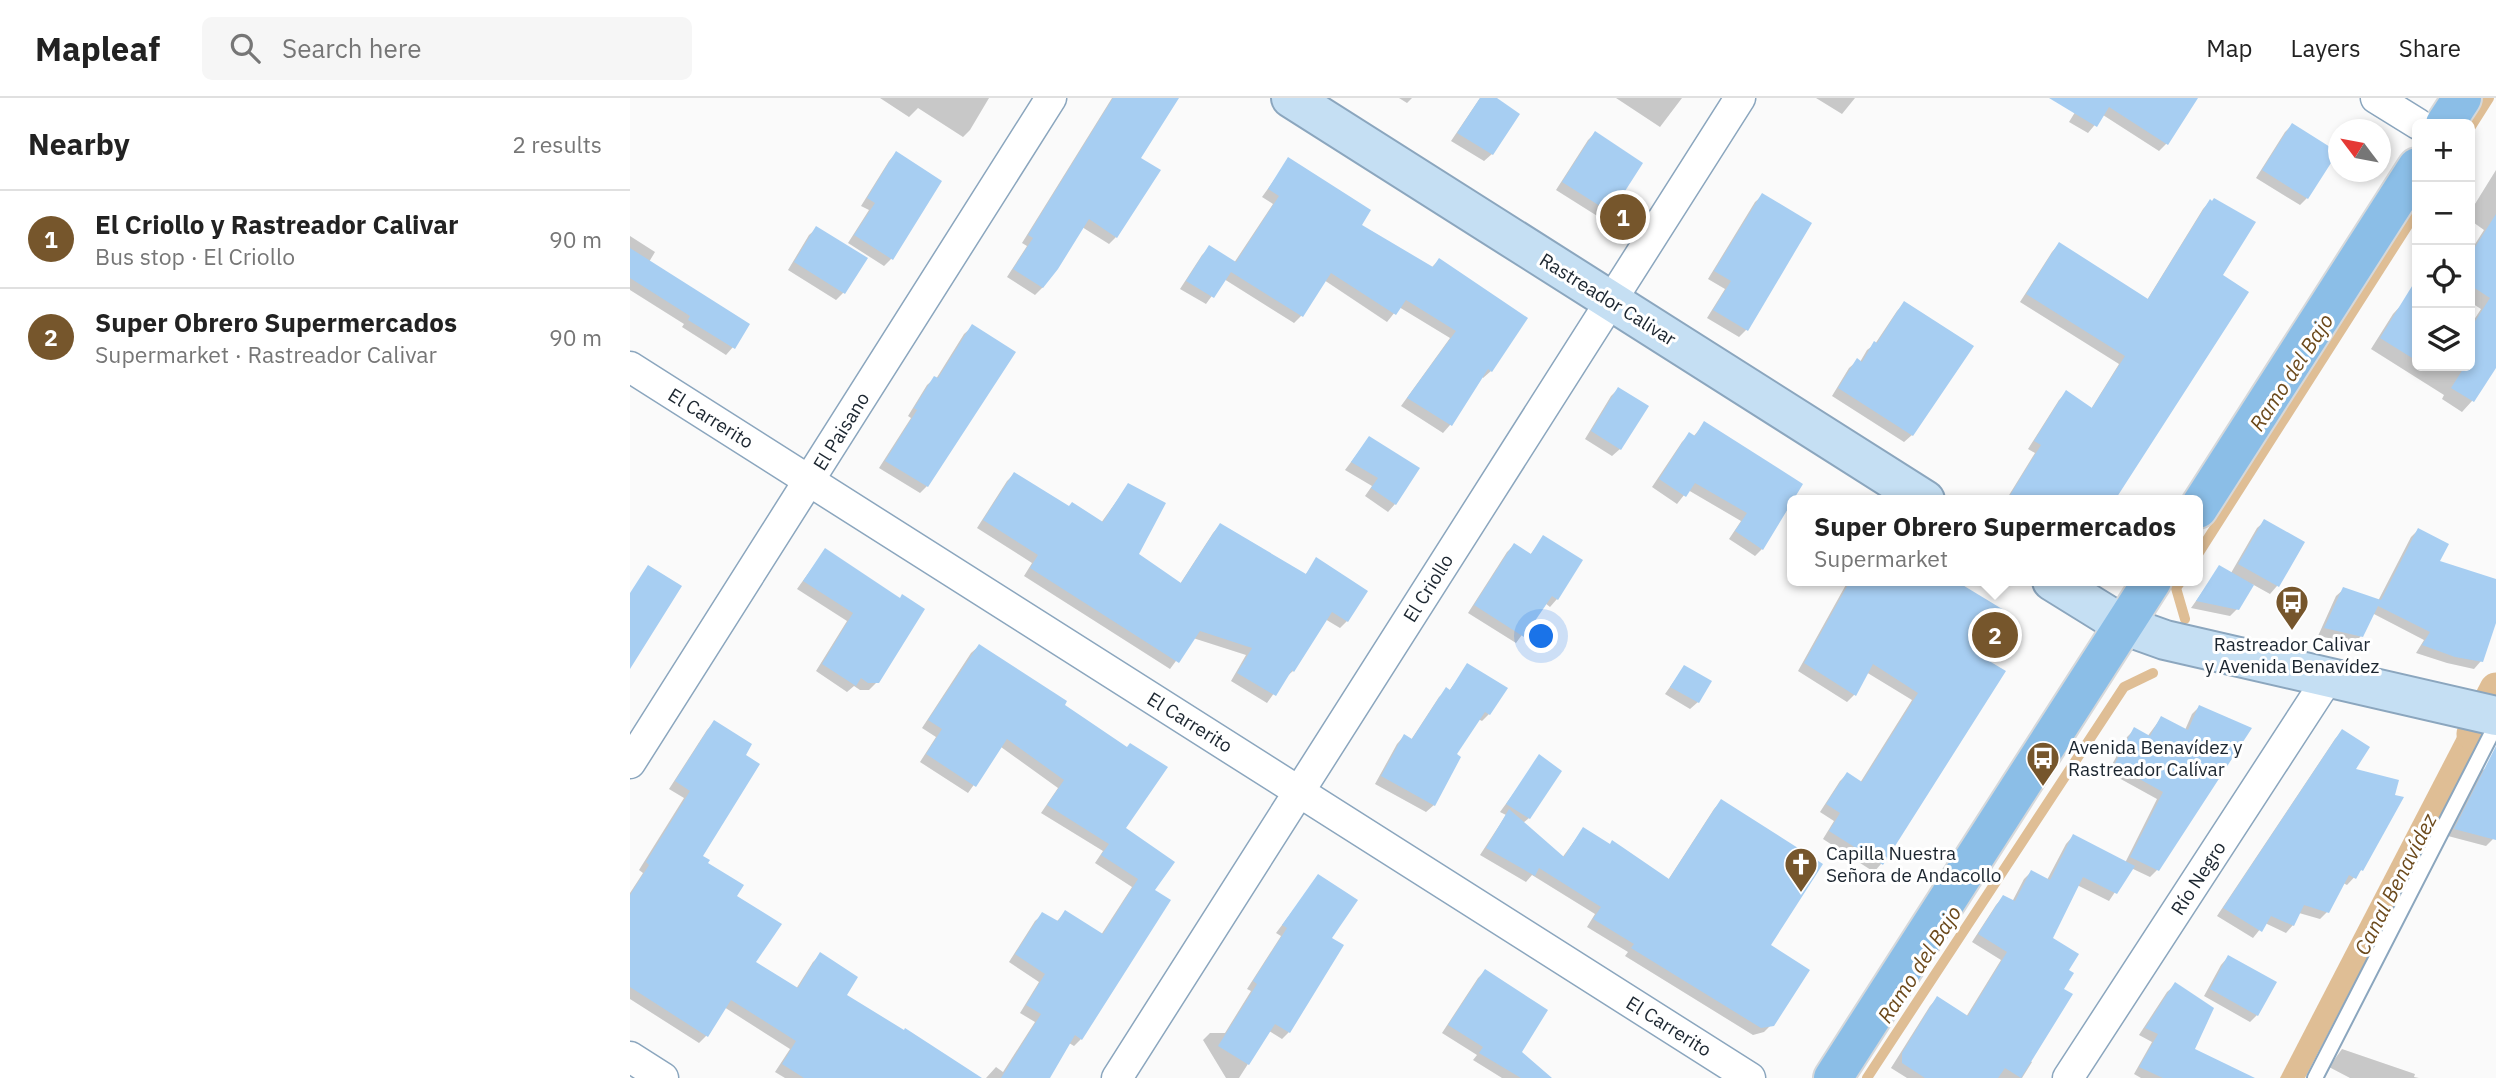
<!DOCTYPE html>
<html lang="en">
<head>
<meta charset="utf-8">
<style>
	body { margin:0; font-family:"IBM Plex Sans",sans-serif; background:#f6f6f6; color:#222 }
	.controls { position:absolute; right:21px; top:21px; display:grid; overflow:hidden; border-radius:10px; box-shadow:0 4px 10px #0003 }
	.controls button { width:63px; height:63px; display:grid; place-items:center; padding:0; border:0; border-bottom:2px solid #e0e0e0; background:#fff; color:#222; font:35px sans-serif }
	.compass { position:absolute; left:1698px; top:21px; width:63px; height:63px; border-radius:50%; background:#fff; box-shadow:0 4px 10px #0003; rotate:302deg }
	.you { position:absolute; left:912px; top:539px; width:24px; height:24px; margin:-18px; border:5px solid #fff; border-radius:50%; background:#1a73e8; box-shadow:0 0 0 10px #1a73e833 }
	.badge { display:grid; place-items:center; width:46px; height:46px; border-radius:50%; background:#76562c; color:#fff; font-size:23px; font-weight:700 }
	.pin { position:absolute; translate:-50% -50%; border:4px solid #fff; box-shadow:0 2px 7px #0006 }
	.popup { position:absolute; left:1157px; top:397px; width:416px; height:91px; box-sizing:border-box; display:grid; place-content:center; border-radius:10px; background:#fff; filter:drop-shadow(0 2px 5px #0005); font-size:23px; white-space:nowrap; color:#767676 }
	.popup b { font-size:26px; color:#222 }
	.popup::after { content:''; position:absolute; left:50%; top:100%; margin-left:-14px; border:14px solid transparent; border-top-color:#fff }
	.list { margin:0; padding:0; list-style:none }
	h2 { display:flex; justify-content:space-between; align-items:center; height:91px; margin:0; padding:0 28px; font-size:30px }
	h2 small { font-size:23px; font-weight:400; color:#767676 }
	.list li { display:grid; grid-template-columns:46px 1fr auto; gap:21px; align-items:center; box-sizing:border-box; height:98px; padding:0 28px; border-top:2px solid #e0e0e0 }
	.list b { display:block; font-size:26px; white-space:nowrap }
	.list p { margin:0; font-size:23px; white-space:nowrap; color:#767676 }
	.list em { font-size:23px; font-style:normal; color:#767676 }
	.icon { flex:none; width:38px; height:38px; fill:none; stroke:currentColor; stroke-width:2; stroke-linecap:round; stroke-linejoin:round }
	.map { position:relative; flex:none; width:1866px; height:980px; overflow:hidden }
	header { display:flex; align-items:center; gap:42px; box-sizing:border-box; height:98px; padding:0 35px; background:#fff; border-bottom:2px solid #e0e0e0 }
	header strong { font-size:33px }
	nav { display:flex; gap:38px; margin-inline-start:auto; font-size:24px }
	.search { width:490px; height:63px; background:#f6f6f6; display:flex; align-items:center; gap:18px; box-sizing:border-box; padding:0 24px; border-radius:10px; color:#767676; font-size:26px }
	main { display:flex }
	aside { flex:1; background:#fff }
	.map>svg:first-child { display:block }
	.water { fill:#dfbe95 }
	.shadow { fill:#0003 }
	.lines { fill:none; stroke-linecap:round; stroke-linejoin:round }
	.stream { stroke:#dfbe95; stroke-width:10 }
	.canal { stroke:#dfbe95; stroke-width:33 }
	.building { fill:#a7cef2 }
	.service-casing { stroke:#8ba6be; stroke-width:18 }
	.minor-casing { stroke:#8ba6be; stroke-width:33 }
	.secondary-casing { stroke:#8ba6be; stroke-width:42 }
	.primary-casing { stroke:#d6d8da; stroke-width:42 }
	.service { stroke:#fff; stroke-width:14 }
	.minor { stroke:#fff; stroke-width:30 }
	.secondary { stroke:#c5dff3; stroke-width:38 }
	.primary { stroke:#8bbee7; stroke-width:38 }
	.labels { text-anchor:middle; dominant-baseline:central; stroke-width:6; stroke-linejoin:round; paint-order:stroke }
	.street-label { font-size:19px; fill:#1c2630; stroke:#fff }
	.poi-label { font-size:19px; fill:#1c2630; stroke:#fff; text-anchor:start }
	.water-label { font-size:21px; font-style:italic; fill:#6c4a1c; stroke:#fff }
</style>
</head>
<body>
<header>
<strong>Mapleaf</strong>
<div class="search"><svg class="icon" aria-label="search" viewBox="0 0 24 24"><circle cx="10" cy="10" r="6"/><path d="M15 15l6 6"/></svg>Search here</div>
<nav><a>Map</a><a>Layers</a><a>Share</a></nav>
</header>
<main>
<aside>
<h2>Nearby<small>2 results</small></h2>
<ul class="list">
<li><span class="badge">1</span><div><b>El Criollo y Rastreador Calivar</b><p>Bus stop · El Criollo</p></div><em>90 m</em></li>
<li><span class="badge">2</span><div><b>Super Obrero Supermercados</b><p>Supermarket · Rastreador Calivar</p></div><em>90 m</em></li>
</ul>
</aside>
<div class="map">
<svg width="1866" height="980" viewBox="0 0 1866 980">
	<rect width="100%" height="100%" fill="#fafafa"/>
	<path class="water" d="M1833 627 1855 633 1675 980H1650Z"/>
	<path class="shadow" d="M250 0H359L340 32 333 39 288 10 279 19Z
		M482 0H547L509 61 486 139 479 146 452 129 413 189 405 197 377 179 397 148 392 145Z
		M769 0H782L777 5Z
		M850 0H863L862 56 854 63 821 43Z
		M986 0H1052L1030 29Z
		M1186 0H1225L1212 16Z
		M1430 0H1566L1536 46 1529 53 1473 17 1458 35 1439 24 1447 11Z
		M1662 27 1677 100 1670 107 1626 80 1655 34Z
		M965 35 979 114 972 121 926 92 958 42Z
		M266 55 261 161 254 168 218 145 239 112 231 108 259 63Z
		M659 61 729 128 801 170 809 162 861 273 853 280 851 278 820 327 813 335 771 308 820 240 769 209 757 224 694 182 671 218 664 225 594 181 576 206 550 191 572 157 579 150 604 165 643 106 632 99Z
		M1866 72V267L1842 303 1832 314 1812 301 1814 297 1741 251 1763 216 1773 205 1787 214V268H1840V228L1851 211 1840 204V154L1854 132 1840 122V114Z
		M1133 97 1180 126 1116 232 1109 239 1077 220 1095 191 1078 181 1125 104Z
		M1580 103 1582 105 1591 178 1616 194 1483 402H1376L1405 355 1398 351 1429 302 1436 295 1461 311 1489 266 1390 204 1422 154 1429 146 1517 202 1573 111Z
		M187 130 235 161 213 195 206 202 158 172 179 137Z
		M0 138 25 154 19 164 103 249 96 257 52 229 54 226 0 192Z
		M1274 205 1282 337 1274 344 1202 298 1219 270 1227 263 1230 264 1237 252 1245 246 1267 213Z
		M342 229 297 388 290 395 249 370 281 320 278 318 297 287 305 280 306 281 334 236Z
		M988 291 990 351 982 358 955 341 981 298Z
		M1074 326 1171 387 1132 451 1125 458 1099 441 1111 423 1058 392 1047 406 1022 389 1052 344 1060 336 1063 339Z
		M739 340 765 406 758 414 735 398 742 388 715 372Z
		M384 376 438 410 471 425 498 387 507 457 550 486 583 435 590 427 675 477 687 462 717 523 710 530 695 521 663 573 655 580 637 605 601 583 616 557 563 540 540 571 394 478 402 465 347 430 377 383Z
		M1635 423 1672 445 1647 488 1640 496 1622 486 1607 511 1600 518 1561 510 1590 469 1601 475 1627 430Z
		M1788 432 1807 464 1866 483V520L1851 563 1844 571 1817 565 1786 555 1794 542 1742 515 1731 538 1724 545 1688 538 1706 498 1714 491 1748 503 1781 439Z
		M914 439 951 463 927 501 920 509 915 505 886 545 838 515 877 454 884 447 900 457Z
		M195 452 269 501 247 584 239 592H230L224 588 217 594 186 573 217 523 167 491Z
		M1218 483H1323L1379 518 1352 560 1373 574 1251 766 1244 774 1193 741 1204 723 1190 714 1210 683 1217 676 1230 685 1282 602 1236 574 1224 597 1217 604 1168 573Z
		M349 548 433 607 523 793 451 941 444 948 439 945 418 980H356L366 969 373 974 405 924 390 915 409 884 379 864 405 823 413 816 426 824 435 815 471 837 502 789 465 765 473 753 411 715 428 690 371 649 338 695 290 664 306 639 292 630 341 555Z
		M838 567 859 616 852 623 848 621 825 657 804 707 796 714 745 686 767 646 774 638 781 642 809 599 817 592 819 593Z
		M1054 569 1068 604 1060 611 1035 596Z
		M1569 609 1527 772 1520 779 1501 770 1479 803 1447 787 1420 840 1437 872 1432 891 1399 962 1402 964 1392 980H1277L1261 970 1300 908 1307 900 1336 919 1371 862 1342 844 1366 807 1373 799 1382 804 1394 781 1401 774 1417 782 1436 746 1443 738 1495 765 1527 701 1478 674 1497 639 1504 632 1517 639 1531 620 1555 632 1562 616Z
		M84 624 70 758 104 798 124 864 166 891 183 864 190 857 214 897 349 980H155L145 974 160 951 94 909 76 938 69 945 0 901V795L13 775 9 772 54 700 39 691 77 632Z
		M1712 633 1724 672 1763 698 1772 701 1731 772 1717 787 1713 785 1697 814 1690 821 1669 815 1663 827 1656 835 1635 825 1623 840 1587 818 1705 641Z
		M910 659 899 720 893 725 932 760 953 731 1038 782 1084 711 1091 703 1139 848 1142 926 1134 934 1123 937 995 858 998 854 957 829 965 816 902 777 896 784 850 757 876 717 870 714Z
		M1866 663V734L1863 741 1856 748 1818 738 1850 674Z
		M689 778 659 934 652 941 639 933 609 980H596L573 942 580 935H595L621 893 617 891 651 838 646 835Z
		M1598 859 1627 917 1620 924 1574 898 1591 867Z
		M855 873 890 955 920 980H872L843 962 847 957 812 935 848 880Z
		M1545 887 1563 952 1621 980H1511L1504 976 1522 944 1509 937 1537 894Z
		M1712 951 1785 976 1784 979 1789 980H1720L1699 969Z"/>
	<g class="lines">
		<path class="stream" d="M1840 30 1859 0
			M1568 456 1787 113
			M1551 483 1546 490 1555 521
			M1237 980 1494 589 1523 575"/>
		<path class="canal" d="M1843 636 1866 591"/>
	</g>
	<path class="building" d="M483 0H549L511 60 531 72 487 140 459 121 428 171 413 190 383 171 403 140 398 137Z
		M850 0H867L890 16 863 57 827 35Z
		M1419 0H1568L1538 47 1479 9 1467 29Z
		M1662 25 1708 54 1678 101 1632 72Z
		M965 33 1013 65 981 115 932 84Z
		M266 53 312 83 263 162 224 137 245 105 237 100Z
		M658 59 741 112 732 127 803 169 809 160 898 220 862 274 858 271 822 328 777 300 826 233 776 202 766 217 701 175 673 219 601 174 584 200 556 183 579 147 606 164 649 98 638 91Z
		M1132 95 1182 125 1118 233 1083 212 1101 183 1084 173Z
		M1584 100 1626 124 1593 177 1619 194 1485 402H1377L1411 347 1404 343 1436 292 1462 310 1495 258 1396 196 1429 144 1518 201 1580 101 1582 103Z
		M1866 116V270L1844 304 1821 290 1835 268H1840V231L1860 200 1840 187V157Z
		M186 128 238 160 215 196 164 164Z
		M0 150 120 226 105 251 58 222 60 218 0 180Z
		M1787 180V263L1750 240Z
		M1274 203 1344 248 1283 338 1208 290 1227 260 1232 264 1244 243 1247 245Z
		M342 226 386 254 298 389 255 363 287 312 284 310 304 278 308 280Z
		M988 289 1019 308 991 352 961 333Z
		M1074 323 1173 386 1133 452 1105 433 1117 415 1065 385 1056 399 1029 381 1059 334 1065 338Z
		M739 338 790 370 766 407 741 390 748 380 721 364Z
		M384 374 439 408 442 404 473 424 498 385 536 405 509 456 551 485 590 425 676 476 686 459 738 493 718 524 702 514 664 574 662 572 646 598 607 575 622 550 570 533 549 565 400 470 408 457 353 422Z
		M1634 421 1675 444 1649 489 1608 466Z
		M1788 430 1819 446 1810 463 1866 481V525L1853 564 1825 559 1792 547 1800 534 1748 508 1733 539 1694 530 1713 489 1751 502Z
		M913 437 953 462 928 502 922 498 894 539 844 507 884 445 901 456Z
		M195 450 270 500 272 496 295 511 249 585H238L231 580 226 588 192 566 223 515 173 483Z
		M18 467 52 488 0 571V495Z
		M1589 467 1624 487 1609 512 1566 503Z
		M1220 483H1326L1382 517 1354 560 1376 573 1253 767 1199 733 1210 715 1196 706 1217 674 1232 684 1288 595 1243 566 1226 598 1174 565Z
		M349 546 437 603 435 607 497 649 500 645 538 669 496 730 545 764 525 792 541 802 452 942 445 937 420 980H371L411 916 396 907 415 876 385 856 412 814 428 823 435 812 473 836 508 781 471 757 479 746 417 707 434 682 377 641 346 689 296 656 312 631 298 622Z
		M837 565 878 590 860 617 855 614 827 656 831 659 805 708 751 678 774 636 782 641 816 589 820 592Z
		M1054 567 1082 583 1069 605 1040 589Z
		M1569 607 1622 630 1529 773 1500 759 1533 694 1484 667 1504 629 1520 638 1531 618 1558 632Z
		M84 622 122 646 116 657 130 666 73 758 80 762 78 765 114 787 107 798 152 826 126 864 168 890 190 854 228 879 217 897 274 932 275 930 352 980H174L152 966 166 943 101 902 78 939 0 889V797L19 767 16 764 60 693 45 683Z
		M1712 631 1740 649 1726 671 1769 682 1765 697 1774 699 1733 773 1731 772 1726 781 1719 777 1699 815 1674 807 1664 828 1641 818 1632 834 1593 810Z
		M1866 648V742L1824 731Z
		M909 656 932 673 900 721 876 706Z
		M1091 701 1193 766 1141 847 1180 872 1144 928 1131 930 1001 850 1004 846 963 821 971 809 909 770 905 778 856 750 879 711 934 759 953 729 980 746 982 742 1039 781Z
		M1443 736 1505 768 1487 796 1453 779 1423 840 1449 856 1439 872 1444 875 1434 891 1443 896 1391 980 1375 970 1368 980H1295L1272 965V955L1307 898 1338 918 1377 854 1348 836 1373 797 1385 803 1401 772 1420 782Z
		M688 776 728 802 702 840 714 847 660 935 645 926 619 967 588 948 627 886 623 883 657 830 652 827Z
		M1598 857 1647 884 1628 918 1580 891Z
		M855 871 918 912 892 954 922 980H891L849 955 853 949 818 927Z
		M1545 884 1584 910 1565 951 1625 980H1533L1509 969 1528 936 1515 930Z"/>
	<g class="lines">
		<defs>
			<path id="service" d="M1685 980 1866 627"/>
			<path id="minor" d="M1746 0 1788 26
				M0 269 1120 980
				M0 665 421 0
				M0 959 33 980
				M487 980 1110 0
				M1438 980 1698 580"/>
			<path id="secondary" d="M661 0 1295 402
				M1422 483 1493 527 1535 542 1866 618"/>
			<path id="primary" d="M1815 26 1832 0
				M1568 411 1787 69
				M1203 980 1522 483"/>
		</defs>
		<use href="#service" class="service-casing"/>
		<use href="#minor" class="minor-casing"/>
		<use href="#secondary" class="secondary-casing"/>
		<use href="#primary" class="primary-casing"/>
		<use href="#service" class="service"/>
		<use href="#minor" class="minor"/>
		<use href="#secondary" class="secondary"/>
		<use href="#primary" class="primary"/>
	</g>
	<defs>
		<symbol id="bus-pin" viewBox="-11 -11 22 30"><path d="M0 17L-7.5 6A9.5 9.5 0 1 1 7.5 6Z" fill="#76562c" stroke="#fff"/><path d="M-5-6H5V4H4V6H2V4H-2V6H-4V4H-5ZM-3.5-4V0h7V-4ZM-3.5 1.2v1.5H-2V1.2ZM2 1.2v1.5H3.5V1.2Z" fill="#fff"/></symbol>
		<symbol id="church-pin" viewBox="-11 -11 22 30"><path d="M0 17L-7.5 6A9.5 9.5 0 1 1 7.5 6Z" fill="#76562c" stroke="#fff"/><path d="M-1.2-6h2.4v3.5h3.3v2.4h-3.3V6h-2.4V-.1h-3.3v-2.4h3.3Z" fill="#fff"/></symbol>
	</defs>
	<g fill-rule="evenodd">
		<use href="#bus-pin" x="1643" y="485" width="38" height="52"/>
		<use href="#bus-pin" x="1394" y="641" width="38" height="52"/>
		<use href="#church-pin" x="1152" y="747" width="38" height="52"/>
	</g>
	<g class="labels">
		<g class="street-label">
			<text transform="translate(978 201) rotate(32)">Rastreador Calivar</text>
			<text transform="translate(81 320) rotate(32)">El Carrerito</text>
			<text transform="translate(211 333) rotate(-58)">El Paisano</text>
			<text transform="translate(798 490) rotate(-58)">El Criollo</text>
			<text transform="translate(560 624) rotate(32)">El Carrerito</text>
			<text transform="translate(1568 780) rotate(-57)">Río Negro</text>
			<text transform="translate(1039 928) rotate(32)">El Carrerito</text>
		</g>
		<g class="poi-label">
			<text x="1662" y="546" text-anchor="middle">Rastreador Calivar<tspan x="1662" dy="22">y Avenida Benavídez</tspan></text>
			<text x="1438" y="649">Avenida Benavídez y<tspan x="1438" dy="22">Rastreador Calívar</tspan></text>
			<text x="1196" y="755">Capilla Nuestra<tspan x="1196" dy="22">Señora de Andacollo</tspan></text>
		</g>
		<g class="water-label">
			<text transform="translate(1661 274) rotate(-57)">Ramo del Bajo</text>
			<text transform="translate(1765 786) rotate(-63)">Canal Benavídez</text>
			<text transform="translate(1289 866) rotate(-57)">Ramo del Bajo</text>
		</g>
	</g>
</svg>
<div class="controls">
<button>+</button>
<button>−</button>
<button><svg class="icon" aria-label="locate" viewBox="0 0 24 24"><circle cx="12" cy="12" r="6"/><path d="M12 2v4M12 18v4M2 12h4M18 12h4"/></svg></button>
<button><svg class="icon" aria-label="layers" viewBox="0 0 24 24"><path d="M12 4l9 5-9 5-9-5zM3 14l9 5 9-5"/></svg></button>
</div>
<svg class="compass" viewBox="-18 -18 36 36"><path d="M0-13l5 13h-10z" fill="#e53935"/><path d="M0 13l5-13h-10z" fill="#767676"/></svg>
<div class="you"></div>
<div class="pin badge" style="left:993px;top:119px">1</div>
<div class="pin badge" style="left:1365px;top:537px">2</div>
<div class="popup"><b>Super Obrero Supermercados</b>Supermarket</div>
</div>
</main>
</body>
</html>
